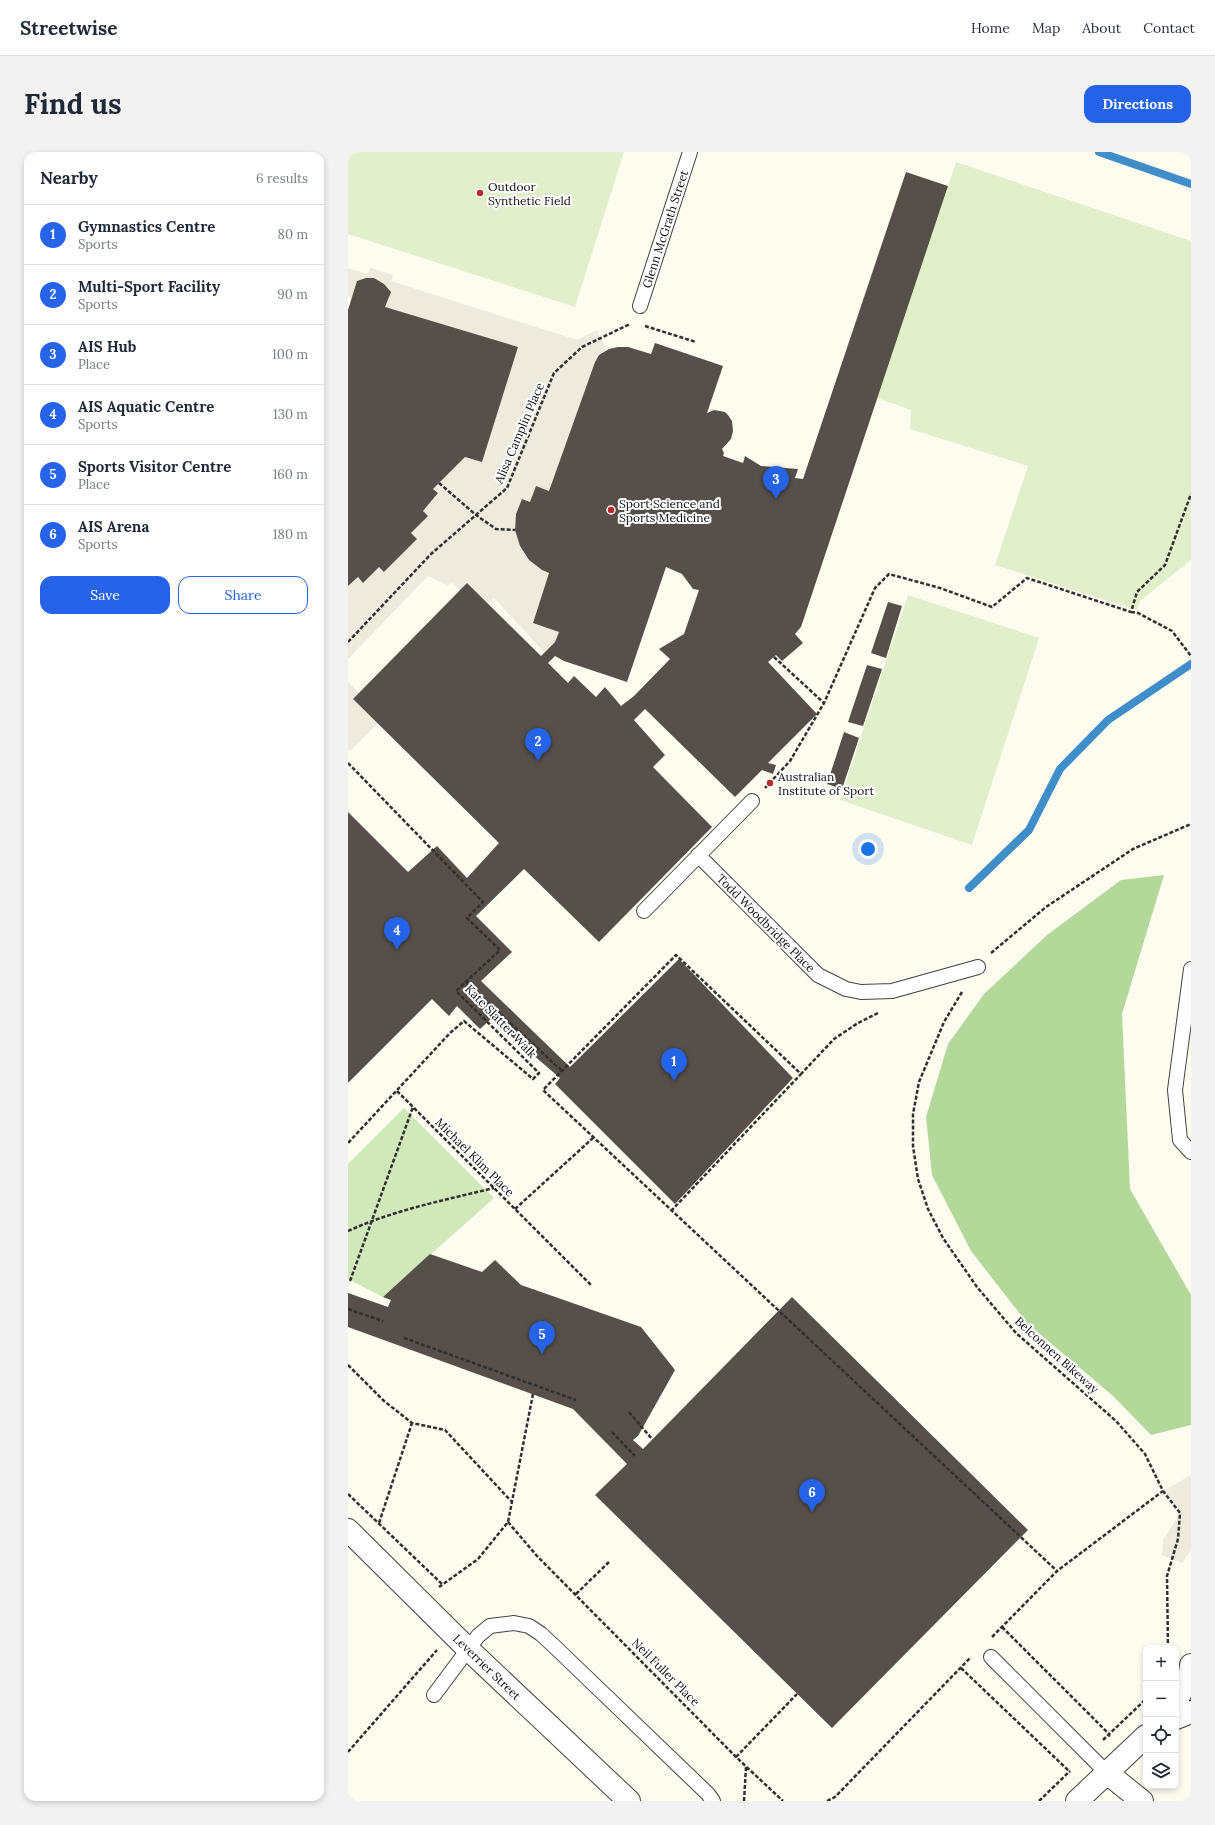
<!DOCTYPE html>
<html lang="en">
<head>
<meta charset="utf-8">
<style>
	body { margin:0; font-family:Lora,serif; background:#f2f2f3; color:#1f2937 }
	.controls { position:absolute; right:12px; bottom:12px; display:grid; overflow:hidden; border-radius:8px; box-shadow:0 2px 6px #0003 }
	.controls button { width:36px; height:36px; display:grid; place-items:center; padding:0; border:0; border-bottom:1px solid #e0e1e3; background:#fff; color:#1f2937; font:20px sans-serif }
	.you { position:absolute; left:520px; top:697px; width:14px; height:14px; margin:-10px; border:3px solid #fff; border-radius:50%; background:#1a73e8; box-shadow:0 0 0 6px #1a73e833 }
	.badge { display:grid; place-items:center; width:26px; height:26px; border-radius:50%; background:#2563eb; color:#fff; font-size:13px; font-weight:700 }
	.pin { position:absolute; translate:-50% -33px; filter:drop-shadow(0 1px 2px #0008) }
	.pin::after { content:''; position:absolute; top:21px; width:14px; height:12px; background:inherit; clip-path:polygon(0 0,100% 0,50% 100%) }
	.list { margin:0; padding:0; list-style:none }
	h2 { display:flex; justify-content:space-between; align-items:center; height:52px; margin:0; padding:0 16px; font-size:17px }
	h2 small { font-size:13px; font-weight:400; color:#747a83 }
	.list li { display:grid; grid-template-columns:26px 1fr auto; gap:12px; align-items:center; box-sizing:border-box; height:60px; padding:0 16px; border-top:1px solid #e0e1e3 }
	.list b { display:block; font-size:15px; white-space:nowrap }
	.list p { margin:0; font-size:13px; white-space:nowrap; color:#747a83 }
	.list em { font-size:13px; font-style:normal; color:#747a83 }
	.actions { display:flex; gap:8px; padding:12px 16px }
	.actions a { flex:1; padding:9px 0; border:1px solid #2563eb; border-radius:12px; text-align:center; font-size:14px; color:#2563eb }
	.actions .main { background:#2563eb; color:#fff }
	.icon { flex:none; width:22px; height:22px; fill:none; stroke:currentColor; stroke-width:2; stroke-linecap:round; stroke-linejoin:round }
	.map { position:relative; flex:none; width:843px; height:1649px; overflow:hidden; border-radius:12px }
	header { display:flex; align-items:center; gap:24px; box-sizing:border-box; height:56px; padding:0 20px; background:#fff; border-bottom:1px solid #e0e1e3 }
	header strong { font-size:19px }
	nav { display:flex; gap:22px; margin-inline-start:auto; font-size:14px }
	.intro { display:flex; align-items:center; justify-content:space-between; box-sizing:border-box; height:96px; padding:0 24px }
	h1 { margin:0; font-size:28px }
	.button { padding:10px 18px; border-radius:12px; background:#2563eb; color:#fff; font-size:14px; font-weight:700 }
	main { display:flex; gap:24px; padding:0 24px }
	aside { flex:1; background:#fff; border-radius:12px; box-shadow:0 2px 6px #0003 }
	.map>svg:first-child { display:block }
	.green { fill:#d0e8ba }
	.forest { fill:#b4d899 }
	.pitch { fill:#e2efcb }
	.plaza { fill:#eeeade }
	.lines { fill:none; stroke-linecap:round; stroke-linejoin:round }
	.stream { stroke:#3f8ec9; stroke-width:8 }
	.building { fill:#564f4a; fill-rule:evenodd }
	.lane-casing { stroke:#414141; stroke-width:16 }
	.street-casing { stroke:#414141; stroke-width:24 }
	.path { stroke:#303030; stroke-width:2.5; stroke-dasharray:4 2; stroke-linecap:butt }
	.lane { stroke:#fff; stroke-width:14 }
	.street { stroke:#fff; stroke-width:22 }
	.poi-dot { fill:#b92a2d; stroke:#fff; stroke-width:1.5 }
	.labels { text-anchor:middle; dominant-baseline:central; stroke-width:4; stroke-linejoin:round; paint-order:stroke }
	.poi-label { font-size:12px; fill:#0e0e0e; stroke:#fff; text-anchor:start }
	.street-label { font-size:12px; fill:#0e0e0e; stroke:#fff }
</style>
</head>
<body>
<header>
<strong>Streetwise</strong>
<nav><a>Home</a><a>Map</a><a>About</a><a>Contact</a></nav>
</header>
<div class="intro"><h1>Find us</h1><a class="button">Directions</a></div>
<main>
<aside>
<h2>Nearby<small>6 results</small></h2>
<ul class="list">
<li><span class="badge">1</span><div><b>Gymnastics Centre</b><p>Sports</p></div><em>80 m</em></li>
<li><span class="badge">2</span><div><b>Multi-Sport Facility</b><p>Sports</p></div><em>90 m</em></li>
<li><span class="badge">3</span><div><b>AIS Hub</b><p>Place</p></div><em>100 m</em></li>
<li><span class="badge">4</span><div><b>AIS Aquatic Centre</b><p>Sports</p></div><em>130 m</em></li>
<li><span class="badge">5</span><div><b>Sports Visitor Centre</b><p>Place</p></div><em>160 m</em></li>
<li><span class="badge">6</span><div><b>AIS Arena</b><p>Sports</p></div><em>180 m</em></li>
</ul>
<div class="actions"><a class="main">Save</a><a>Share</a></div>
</aside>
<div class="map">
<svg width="843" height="1649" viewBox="0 0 843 1649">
	<rect width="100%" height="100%" fill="#fefcef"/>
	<path class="green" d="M56 956 146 1046 35 1145 0 1127V1012Z"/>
	<path class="forest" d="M816 723 774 862 782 1037 843 1143V1273L803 1283 765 1244 679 1171 623 1099 584 1023 578 965 600 892 636 842 699 783 773 728Z"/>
	<path class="pitch" d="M0 0H276L227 155 0 82Z
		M608 10 843 89V408L792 449 789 458 647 413 680 314 562 277 563 258 529 246Z
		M560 443 691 486 624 693 492 648Z"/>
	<path class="plaza" d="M0 116 19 122 23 116 45 123 43 129 229 188 249 178 259 199 251 203 247 210 201 339 188 334 182 350 174 347 168 362 167 378 172 394 181 408 194 418 201 421 185 470 211 480 207 490 196 500 146 446 141 452 119 431 112 439 104 431 99 433 80 424 0 507V434L10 425 15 430 31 415 37 420 69 387 63 381 79 364 75 359 90 342 85 337 117 305 4 146 0 144Z
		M0 530 11 541 5 547 30 571 2 599 0 597Z
		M843 1323V1398L834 1411 814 1403 815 1388 832 1361 815 1339Z"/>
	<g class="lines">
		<path class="stream" d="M751 0 843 32
			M621 736 681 678 712 617 760 568 843 512"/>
	</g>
	<path class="building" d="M558 20 600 34 453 475 447 482 455 491 434 509 428 503 420 510 469 562 420 611 428 613 425 622 414 618 387 645 297 557 286 568 317 603 305 615 364 675 251 790 176 717 128 764 164 800 133 829 222 915 331 807 445 926 327 1052 207 932 212 926 143 867 132 877 109 854 101 864 84 847 0 931V660L60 720 89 694 119 726 151 691 5 547 119 431 193 504 207 490 211 480 185 471 201 421 194 418 181 408 172 394 167 378 168 362 174 347 182 350 188 334 201 339 247 210 251 203 261 197 270 195H280L303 202 307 191 375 214 359 261 366 258 377 260 380 263 384 269 385 279 383 287 374 297 376 301 375 304 395 311 397 304 413 314 450 317 447 326 455 327ZM318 415 334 422 345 437 351 438 336 482 311 497 322 507 286 544 273 554 257 535 248 545 226 524 220 531 200 511 207 504 216 509 279 530Z
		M18 126H26L36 132 43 140 37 155 170 195 134 310 117 305 85 337 90 341 75 359 80 364 63 381 69 387 36 420 31 415 15 431 10 425 0 434V158L9 129Z
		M540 450 554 454 538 506 523 501Z
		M519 513 534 517 515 574 500 570Z
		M496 580 511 586 494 637 479 632Z
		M82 1102 134 1120 147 1108 173 1133 293 1175 327 1218 290 1284 285 1288 295 1297 444 1145 680 1378 484 1576 247 1343 279 1312 225 1257 0 1175V1141L40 1155 43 1148 35 1145Z"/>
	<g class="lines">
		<defs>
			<path id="lane" d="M292 154 342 0
				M350 703 470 823 498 837 513 840 544 839 630 815
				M296 759 404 649
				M843 817 827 938 832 988 843 1000
				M643 1505 759 1621
				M86 1543 130 1484 142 1474 166 1471 181 1474 193 1482 207 1495 360 1642 365 1649"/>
			<path id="street" d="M0 1378 121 1498 281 1649
				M828 1550 842 1521 843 1513
				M828 1566 843 1560
				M759 1621 794 1649
				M729 1649 798 1584"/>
		</defs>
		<use href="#lane" class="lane-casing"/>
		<use href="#street" class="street-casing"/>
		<path class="path" d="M297 174 348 190
			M91 331 128 363 148 377 167 378
			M783 460 790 461 824 479 843 504
			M0 490 83 402 159 336 206 221 234 195 282 172
			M426 505 476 551
			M0 611 135 750 119 766 152 798 108 839 191 921 185 927 116 869 102 881 0 991
			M417 636 442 609 476 551 527 436 541 422 592 436 644 455 679 426 783 460 789 440 817 413 843 342
			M643 801 698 755 785 697 843 672
			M118 830 213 918
			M614 840 596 870 571 930 565 962V994L570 1027 580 1057 595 1086 629 1135 668 1181 768 1269 797 1302 815 1339 832 1361 830 1387 819 1424 820 1496
			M530 861 510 871 486 887 453 922 328 803 195 938 709 1419
			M49 939 244 1134
			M167 1057 245 986
			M323 1059 453 922
			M0 1079C46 1058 97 1048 146 1036
			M2 1129 65 955
			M0 1157 35 1169
			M56 1186 228 1248
			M0 1213 36 1249 64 1271 97 1278 163 1349
			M281 1260 304 1287
			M264 1280 287 1304
			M0 1342 95 1433
			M160 1370 189 1404 388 1605 435 1649
			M31 1371 64 1271
			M91 1435 130 1407 160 1370 185 1242
			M228 1442 261 1410
			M654 1475 761 1582V1586
			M644 1485 709 1419 815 1339
			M613 1516 722 1620
			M755 1588 798 1547
			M0 1600 89 1498
			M388 1605 449 1542
			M396 1649 398 1615
			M479 1649 487 1645 623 1505
			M691 1649 722 1619"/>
		<use href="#lane" class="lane"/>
		<use href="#street" class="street"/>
	</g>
	<g class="poi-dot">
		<circle cx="132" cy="41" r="4"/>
		<circle cx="263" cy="358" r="4"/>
		<circle cx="422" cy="631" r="4"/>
	</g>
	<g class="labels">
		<g class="poi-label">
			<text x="140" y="34">Outdoor<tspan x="140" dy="14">Synthetic Field</tspan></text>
			<text x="271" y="351">Sport Science and<tspan x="271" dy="14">Sports Medicine</tspan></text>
			<text x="430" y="624">Australian<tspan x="430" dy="14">Institute of Sport</tspan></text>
		</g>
		<g class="street-label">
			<text transform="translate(317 77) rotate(-72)">Glenn McGrath Street</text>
			<text transform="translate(171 281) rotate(-67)">Alisa Camplin Place</text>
			<text transform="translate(418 771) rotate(45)">Todd Woodbridge Place</text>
			<text transform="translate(153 869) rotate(46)">Kate Slatter Walk</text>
			<text transform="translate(127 1005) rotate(45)">Michael Klim Place</text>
			<text transform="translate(709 1203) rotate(42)">Belconnen Bikeway</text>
			<text transform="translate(139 1515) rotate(44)">Leverrier Street</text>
			<text transform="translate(318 1520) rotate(45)">Neil Fuller Place</text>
		</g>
	</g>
</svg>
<div class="controls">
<button>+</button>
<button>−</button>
<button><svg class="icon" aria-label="locate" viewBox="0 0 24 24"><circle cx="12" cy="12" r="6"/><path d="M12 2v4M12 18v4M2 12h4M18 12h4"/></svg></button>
<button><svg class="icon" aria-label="layers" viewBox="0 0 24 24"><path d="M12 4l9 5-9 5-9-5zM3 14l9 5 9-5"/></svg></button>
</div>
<div class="you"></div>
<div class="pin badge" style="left:326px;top:929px">1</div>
<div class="pin badge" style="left:190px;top:609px">2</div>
<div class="pin badge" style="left:428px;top:347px">3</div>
<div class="pin badge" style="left:49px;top:798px">4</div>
<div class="pin badge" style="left:194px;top:1202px">5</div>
<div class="pin badge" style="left:464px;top:1360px">6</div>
</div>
</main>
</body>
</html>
